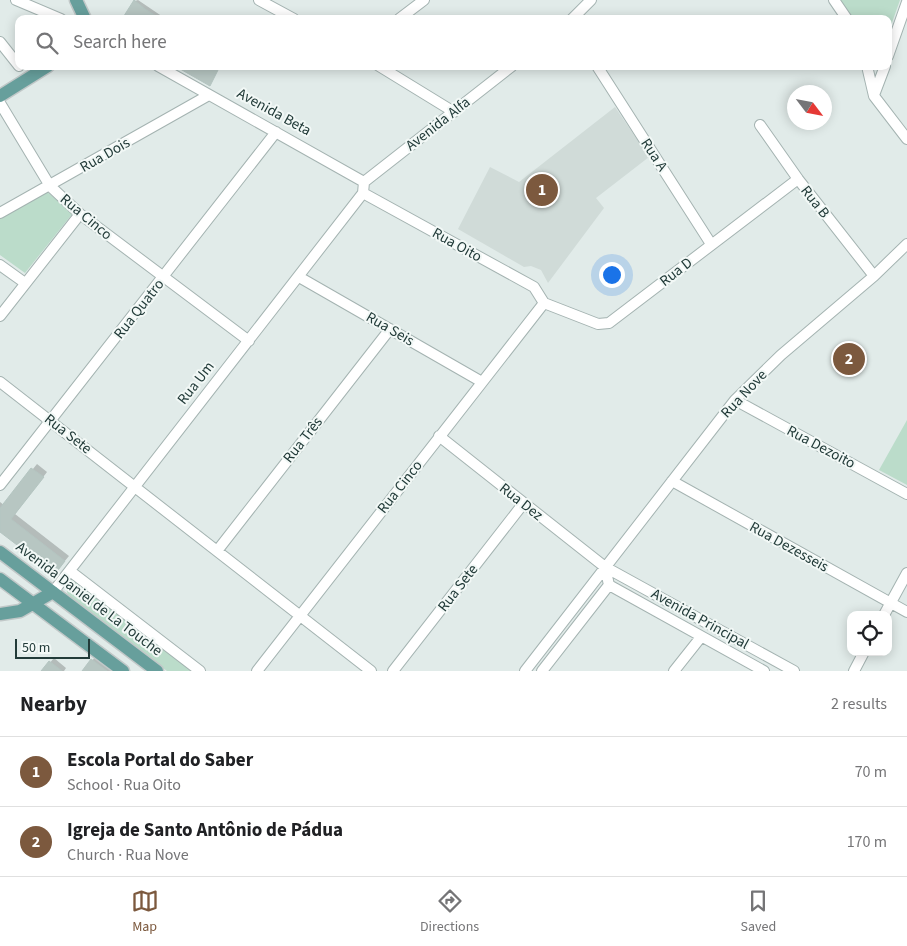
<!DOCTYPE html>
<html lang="en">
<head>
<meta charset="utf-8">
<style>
	body { margin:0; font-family:"Source Sans 3",sans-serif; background:#f6f6f6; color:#202124 }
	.controls { position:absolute; right:15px; bottom:15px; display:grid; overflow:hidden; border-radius:10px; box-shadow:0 2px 12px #0003 }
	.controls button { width:45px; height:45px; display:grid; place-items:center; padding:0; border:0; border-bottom:1px solid #e0e0e0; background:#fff; color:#202124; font:25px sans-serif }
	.compass { position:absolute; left:787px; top:85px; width:45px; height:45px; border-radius:50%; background:#fff; box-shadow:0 2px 12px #0003; rotate:122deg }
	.scale { position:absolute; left:15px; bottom:12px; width:75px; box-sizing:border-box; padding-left:5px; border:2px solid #223b39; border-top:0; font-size:14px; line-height:18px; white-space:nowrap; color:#223b39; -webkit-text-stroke:4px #f2f8f6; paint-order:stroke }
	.you { position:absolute; left:611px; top:274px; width:18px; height:18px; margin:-12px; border:4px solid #fff; border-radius:50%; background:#1a73e8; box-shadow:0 0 0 8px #1a73e833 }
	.badge { display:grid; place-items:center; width:32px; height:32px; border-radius:50%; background:#7c593e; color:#fff; font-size:16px; font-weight:700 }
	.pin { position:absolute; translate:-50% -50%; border:2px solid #fff; box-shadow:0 1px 5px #0006 }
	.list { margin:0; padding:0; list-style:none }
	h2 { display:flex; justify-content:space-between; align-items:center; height:65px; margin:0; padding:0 20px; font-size:21px }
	h2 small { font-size:16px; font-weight:400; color:#757577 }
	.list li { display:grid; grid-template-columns:32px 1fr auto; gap:15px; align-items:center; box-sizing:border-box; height:70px; padding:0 20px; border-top:1px solid #e0e0e0 }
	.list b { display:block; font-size:19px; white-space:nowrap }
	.list p { margin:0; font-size:16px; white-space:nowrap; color:#757577 }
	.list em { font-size:16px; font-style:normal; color:#757577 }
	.icon { flex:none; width:28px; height:28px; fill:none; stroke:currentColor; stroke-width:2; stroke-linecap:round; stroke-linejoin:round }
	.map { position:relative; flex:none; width:907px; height:671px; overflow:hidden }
	.search { position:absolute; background:#fff; box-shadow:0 2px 12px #0003; left:15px; right:15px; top:15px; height:55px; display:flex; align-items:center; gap:12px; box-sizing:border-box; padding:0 18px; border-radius:10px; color:#757577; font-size:19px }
	.sheet { height:205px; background:#fff }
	nav { display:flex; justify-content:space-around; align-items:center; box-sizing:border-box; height:70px; border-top:1px solid #e0e0e0; background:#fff; font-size:14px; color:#757577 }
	nav a { display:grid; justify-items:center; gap:2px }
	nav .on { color:#7c593e }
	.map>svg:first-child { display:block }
	.built { fill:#d0dbd8 }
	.green { fill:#bbdcca }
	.shadow { fill:#0003 }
	.building { fill:#b7c6c2; stroke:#b4c5c1 }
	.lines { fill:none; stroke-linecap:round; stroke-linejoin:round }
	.minor-casing { stroke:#a4b3b1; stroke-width:12 }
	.major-casing { stroke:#c1c8c8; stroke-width:15 }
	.minor { stroke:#fff; stroke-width:10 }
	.major { stroke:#679f9c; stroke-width:12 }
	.labels { text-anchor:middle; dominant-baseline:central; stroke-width:4; stroke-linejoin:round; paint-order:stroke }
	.street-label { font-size:15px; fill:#223b39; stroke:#f2f8f6 }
</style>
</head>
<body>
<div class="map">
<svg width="907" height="671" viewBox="0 0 907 671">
	<rect width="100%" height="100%" fill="#e1ebe9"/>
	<path class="built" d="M615 107 649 157 596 198 604 208 548 283 541 270 531 266 524 267 458 229 490 167 519 182Z"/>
	<path class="green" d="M839 0H900L888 34V19H852Z
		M47 192 73 213 25 273 0 255V218Z
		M907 420V485L879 470Z
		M72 579 192 671H167L68 596 66 587Z"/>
	<path class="shadow" d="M138 0 166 19H124L135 1Z
		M37 464 47 472 15 514 69 556 59 568 0 530V502L4 505Z
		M97 655 118 671H83Z
		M54 658 66 668 64 671H43Z"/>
	<path class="building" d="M134 0 145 9 161 19H122Z
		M175 66H220L210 86Z
		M31 468 44 477 11 519 65 561 55 574 0 532V508Z
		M91 659 107 671H82Z
		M49 661 62 671H41Z"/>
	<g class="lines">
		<defs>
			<path id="minor" d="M16 0 61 19
				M259 0 294 19
				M834 0 847 19
				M399 19 424 0
				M572 19 591 0
				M0 42 19 66
				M888 56 907 2
				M158 66 364 182 363 193
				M379 66 454 112
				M597 66 711 244
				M867 66 874 96 907 139
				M874 95 885 66
				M0 103 50 186 80 214 249 341
				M760 125 798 179 874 276
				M364 182 512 66
				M363 193 534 287 544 303
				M0 213 209 95
				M0 265 25 283
				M299 277 482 382
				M544 303 598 324 609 323 798 179
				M0 316 80 214
				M0 382 371 671
				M735 400 907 494
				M439 436 605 567 794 671
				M672 481 907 612
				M0 485 276 132
				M217 551 390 329
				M70 571 200 671
				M609 585 764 671
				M53 592 363 193
				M884 615 907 573
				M257 671 544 303
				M393 671 523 504
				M525 671 735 400 781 355 874 276 907 244
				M542 671 609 585 605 567
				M674 671 701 637
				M854 671 864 652"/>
			<path id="major" d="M76 0 85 19
				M0 96 48 66
				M0 552 157 671
				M0 579 123 671
				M0 614 20 611 53 592"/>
		</defs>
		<use href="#minor" class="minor-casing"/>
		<use href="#major" class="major-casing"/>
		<use href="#minor" class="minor"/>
		<use href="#major" class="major"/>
	</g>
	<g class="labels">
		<g class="street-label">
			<text transform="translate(274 112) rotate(29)">Avenida Beta</text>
			<text transform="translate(438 124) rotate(-38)">Avenida Alfa</text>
			<text transform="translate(105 155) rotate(-30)">Rua Dois</text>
			<text transform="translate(654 155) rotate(57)">Rua A</text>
			<text transform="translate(815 202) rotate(52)">Rua B</text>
			<text transform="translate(86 217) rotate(40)">Rua Cinco</text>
			<text transform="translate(457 245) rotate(29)">Rua Oito</text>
			<text transform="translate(676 272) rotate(-38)">Rua D</text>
			<text transform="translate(139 309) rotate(-52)">Rua Quatro</text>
			<text transform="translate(390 329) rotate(30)">Rua Seis</text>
			<text transform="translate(196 383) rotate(-52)">Rua Um</text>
			<text transform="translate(744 394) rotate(-47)">Rua Nove</text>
			<text transform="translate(68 434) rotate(38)">Rua Sete</text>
			<text transform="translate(303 440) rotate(-52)">Rua Três</text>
			<text transform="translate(821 447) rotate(28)">Rua Dezoito</text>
			<text transform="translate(400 487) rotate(-52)">Rua Cinco</text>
			<text transform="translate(521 502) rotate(38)">Rua Dez</text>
			<text transform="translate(789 547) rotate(29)">Rua Dezesseis</text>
			<text transform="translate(458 588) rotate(-52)">Rua Sete</text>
			<text transform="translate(89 599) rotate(37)">Avenida Daniel de La Touche</text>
			<text transform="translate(700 619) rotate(29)">Avenida Principal</text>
		</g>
	</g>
</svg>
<div class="controls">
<button><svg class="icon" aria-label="locate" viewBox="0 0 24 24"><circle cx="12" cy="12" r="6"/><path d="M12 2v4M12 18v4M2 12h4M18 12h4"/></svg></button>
</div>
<svg class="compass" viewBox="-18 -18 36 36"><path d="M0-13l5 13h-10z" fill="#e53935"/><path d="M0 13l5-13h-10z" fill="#757577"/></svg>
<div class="scale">50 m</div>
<div class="you"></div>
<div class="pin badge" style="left:542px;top:190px">1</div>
<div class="pin badge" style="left:849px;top:359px">2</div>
<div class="search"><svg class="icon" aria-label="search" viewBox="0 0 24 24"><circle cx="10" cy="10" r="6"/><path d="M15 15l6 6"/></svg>Search here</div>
</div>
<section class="sheet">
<h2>Nearby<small>2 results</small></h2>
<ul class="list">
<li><span class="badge">1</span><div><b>Escola Portal do Saber</b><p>School · Rua Oito</p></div><em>70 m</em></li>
<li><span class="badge">2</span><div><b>Igreja de Santo Antônio de Pádua</b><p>Church · Rua Nove</p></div><em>170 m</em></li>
</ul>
</section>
<nav>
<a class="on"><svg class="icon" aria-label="map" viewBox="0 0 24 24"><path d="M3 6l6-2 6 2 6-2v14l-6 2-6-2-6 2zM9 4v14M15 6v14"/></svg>Map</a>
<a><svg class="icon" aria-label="directions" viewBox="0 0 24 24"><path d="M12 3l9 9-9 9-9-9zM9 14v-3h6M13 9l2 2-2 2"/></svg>Directions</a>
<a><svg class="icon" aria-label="saved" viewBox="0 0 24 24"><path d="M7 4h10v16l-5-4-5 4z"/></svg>Saved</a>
</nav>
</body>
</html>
